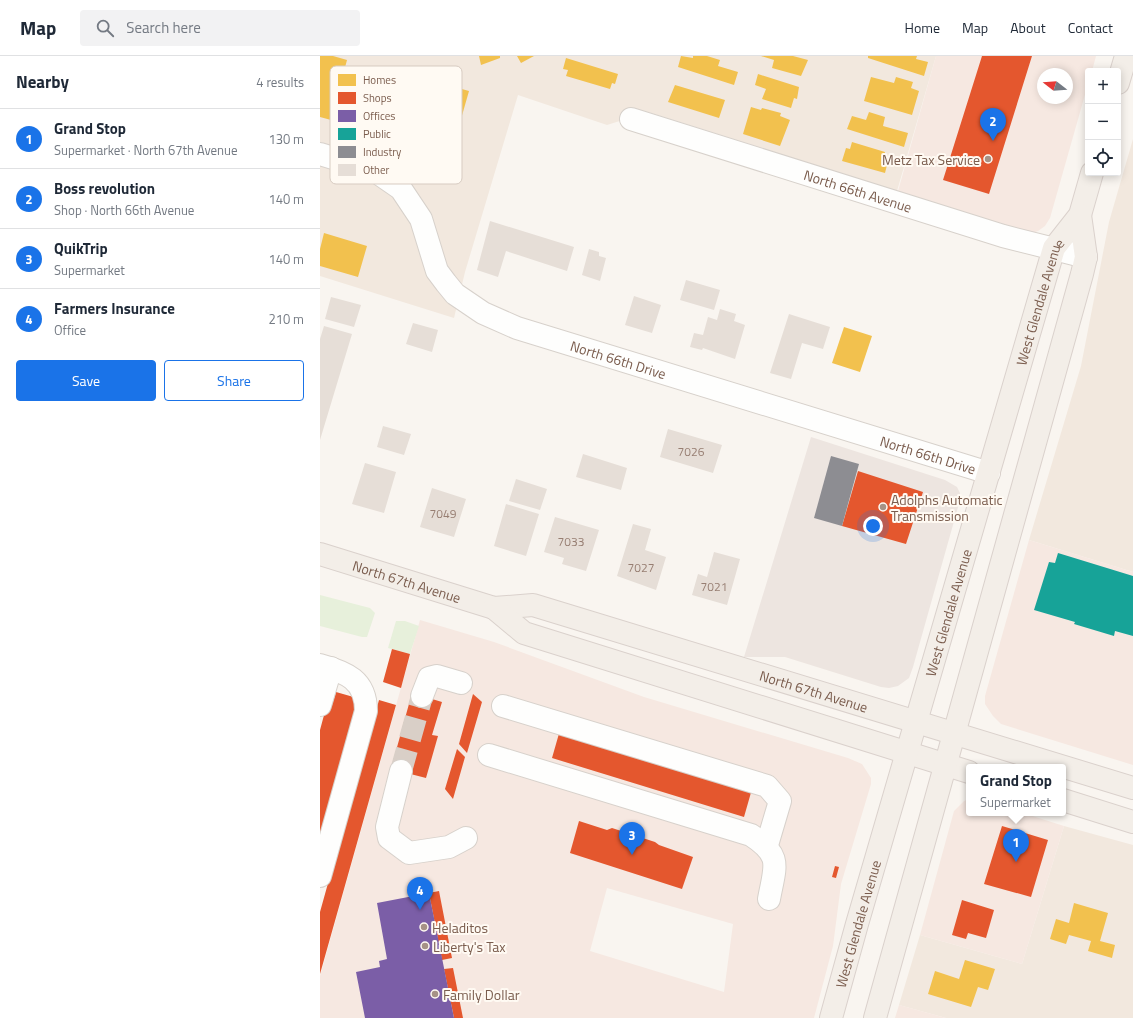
<!DOCTYPE html>
<html lang="en">
<head>
<meta charset="utf-8">
<style>
	body { margin:0; font-family:"Titillium Web",sans-serif; background:#f2f2f3; color:#1f2937 }
	.controls { position:absolute; right:12px; top:12px; display:grid; overflow:hidden; border-radius:4px; box-shadow:0 2px 10px #0003 }
	.controls button { width:36px; height:36px; display:grid; place-items:center; padding:0; border:0; border-bottom:1px solid #e0e1e3; background:#fff; color:#1f2937; font:20px sans-serif }
	.compass { position:absolute; left:717px; top:12px; width:36px; height:36px; border-radius:50%; background:#fff; box-shadow:0 2px 10px #0003; rotate:287deg }
	.you { position:absolute; left:553px; top:470px; width:14px; height:14px; margin:-10px; border:3px solid #fff; border-radius:50%; background:#1a73e8; box-shadow:0 0 0 6px #1a73e833 }
	.badge { display:grid; place-items:center; width:26px; height:26px; border-radius:50%; background:#1a73e8; color:#fff; font-size:13px; font-weight:700 }
	.pin { position:absolute; translate:-50% -33px; filter:drop-shadow(0 1px 2px #0008) }
	.pin::after { content:''; position:absolute; top:21px; width:14px; height:12px; background:inherit; clip-path:polygon(0 0,100% 0,50% 100%) }
	.popup { position:absolute; left:646px; top:708px; width:100px; height:52px; box-sizing:border-box; display:grid; place-content:center; border-radius:4px; background:#fff; filter:drop-shadow(0 1px 3px #0005); font-size:13px; white-space:nowrap; color:#747a83 }
	.popup b { font-size:15px; color:#1f2937 }
	.popup::after { content:''; position:absolute; left:50%; top:100%; margin-left:-8px; border:8px solid transparent; border-top-color:#fff }
	.list { margin:0; padding:0; list-style:none }
	h2 { display:flex; justify-content:space-between; align-items:center; height:52px; margin:0; padding:0 16px; font-size:17px }
	h2 small { font-size:13px; font-weight:400; color:#747a83 }
	.list li { display:grid; grid-template-columns:26px 1fr auto; gap:12px; align-items:center; box-sizing:border-box; height:60px; padding:0 16px; border-top:1px solid #e0e1e3 }
	.list b { display:block; font-size:15px; white-space:nowrap }
	.list p { margin:0; font-size:13px; white-space:nowrap; color:#747a83 }
	.list em { font-size:13px; font-style:normal; color:#747a83 }
	.actions { display:flex; gap:8px; padding:12px 16px }
	.actions a { flex:1; padding:9px 0; border:1px solid #1a73e8; border-radius:4px; text-align:center; font-size:14px; color:#1a73e8 }
	.actions .main { background:#1a73e8; color:#fff }
	.icon { flex:none; width:22px; height:22px; fill:none; stroke:currentColor; stroke-width:2; stroke-linecap:round; stroke-linejoin:round }
	.map { position:relative; flex:none; width:813px; height:962px; overflow:hidden }
	header { display:flex; align-items:center; gap:24px; box-sizing:border-box; height:56px; padding:0 20px; background:#fff; border-bottom:1px solid #e0e1e3 }
	header strong { font-size:19px }
	nav { display:flex; gap:22px; margin-inline-start:auto; font-size:14px }
	.search { width:280px; height:36px; background:#f2f2f3; display:flex; align-items:center; gap:10px; box-sizing:border-box; padding:0 14px; border-radius:4px; color:#747a83; font-size:15px }
	main { display:flex }
	aside { flex:1; background:#fff }
	.map>svg:first-child { display:block }
	.residential { fill:#f2e8de }
	.commercial { fill:#f6e8e1; fill-rule:evenodd }
	.industrial { fill:#ede5e0 }
	.green { fill:#e7f0db }
	.homes { fill:#f2c14e }
	.shops { fill:#e4572e }
	.offices { fill:#7b5ea7 }
	.public { fill:#17a398 }
	.industry { fill:#8d8d92 }
	.building { fill:#e6ded7 }
	.lines { fill:none; stroke-linecap:round; stroke-linejoin:round }
	.minor-tunnel { stroke:#d9cfc7; stroke-width:22; stroke-dasharray:22 11; stroke-linecap:butt }
	.minor-casing { stroke:#d7d1cb; stroke-width:24 }
	.major-casing { stroke:#dad1cc; stroke-width:24 }
	.minor { stroke:#fefefd; stroke-width:22 }
	.major { stroke:#f3eee8; stroke-width:22 }
	.poi-dot { fill:#a69286; stroke:#fffaf3; stroke-width:1.5 }
	.labels { text-anchor:middle; dominant-baseline:central; stroke-width:4; stroke-linejoin:round; paint-order:stroke }
	.number-label { font-size:12px; fill:#977e72 }
	.poi-label { font-size:14px; fill:#7a5c4d; stroke:#fffaf3; text-anchor:start }
	.street-label { font-size:14px; fill:#7a5c4d; stroke:#fffaf3 }
	.key { fill:#fffaf3; stroke:#d7cbc1; stroke-width:1 }
	.key-label { font-size:11px; fill:#7a5c4d }
</style>
</head>
<body>
<header>
<strong>Map</strong>
<div class="search"><svg class="icon" aria-label="search" viewBox="0 0 24 24"><circle cx="10" cy="10" r="6"/><path d="M15 15l6 6"/></svg>Search here</div>
<nav><a>Home</a><a>Map</a><a>About</a><a>Contact</a></nav>
</header>
<main>
<aside>
<h2>Nearby<small>4 results</small></h2>
<ul class="list">
<li><span class="badge">1</span><div><b>Grand Stop</b><p>Supermarket · North 67th Avenue</p></div><em>130 m</em></li>
<li><span class="badge">2</span><div><b>Boss revolution</b><p>Shop · North 66th Avenue</p></div><em>140 m</em></li>
<li><span class="badge">3</span><div><b>QuikTrip</b><p>Supermarket</p></div><em>140 m</em></li>
<li><span class="badge">4</span><div><b>Farmers Insurance</b><p>Office</p></div><em>210 m</em></li>
</ul>
<div class="actions"><a class="main">Save</a><a>Share</a></div>
</aside>
<div class="map">
<svg width="813" height="962" viewBox="0 0 813 962">
	<rect width="100%" height="100%" fill="#f9f5f0"/>
	<path class="residential" d="M0 0H616L577 135 328 56 287 69 198 39 145 216 134 262 0 220Z
		M813 83V516L709 484 761 310 789 166Z
		M744 770 813 789V962H626L579 949 600 879 702 908Z"/>
	<path class="commercial" d="M616 0H776L772 15H768V28L730 162 725 170 718 175 710 178 578 135ZM723 18H747V42H723Z
		M709 484 813 516V709L681 668 673 660 665 648V640Z
		M100 564 174 586 324 641 528 702 542 708 551 722V728L521 828 513 890 494 962H0V920ZM287 832 413 868 404 936 270 895Z
		M649 743V757H703L744 770 702 908 600 879 634 755 644 745Z
		M579 949 626 962H575Z"/>
	<path class="industrial" d="M491 381 625 424 637 431 640 437V444L593 611 589 622 578 630 569 632 561 631 465 601H424Z"/>
	<path class="green" d="M0 539 50 552 55 557 47 581H42L0 570Z
		M76 565H85L99 570 90 598 68 592Z"/>
	<path class="homes" d="M0 0H13L27 4 11 64 0 61Z
		M159 0H180V2L161 9Z
		M197 0H214L201 7Z
		M361 0 373 2V0H387L400 4 398 10 418 16 414 29 358 11Z
		M441 0H473L488 4 481 20 452 12 454 4Z
		M548 0H597L596 3 608 6 604 20 548 2Z
		M246 2 298 18 295 28 292 27 290 33 246 20 248 14 243 13Z
		M62 13 84 19 68 80 45 73Z
		M438 18 479 31 477 43 474 42 471 52 442 43 446 33 435 29Z
		M551 21 574 27 576 21 593 26 591 32 599 35 592 59 544 45Z
		M106 23 149 35 141 63 98 51Z
		M355 29 405 44 399 62 348 46Z
		M431 51 441 54 442 52 461 57 460 60 470 64 460 90 423 78Z
		M549 56 565 61 563 70 588 77 584 91 527 73 532 60 546 64Z
		M532 86 565 96 564 103 568 105 565 117 522 105 526 92 530 93Z
		M4 177 47 190 38 221 0 210V193Z
		M524 271 552 280 540 316 512 307Z
		M754 847 788 857 780 885 795 889 792 902 768 895 771 885 749 879 746 888 730 883 736 863 749 867Z
		M645 904 675 913 668 934 658 931 651 951 608 938 615 915 639 923Z"/>
	<path class="shops" d="M662 0H712L669 138 623 124Z
		M538 415 603 436 586 488 522 470Z
		M72 593 90 598 81 632 63 626Z
		M16 636 37 642 34 653 38 655 0 790V674L7 648 12 649Z
		M92 637 122 646 112 679 118 680 106 722 71 713Z
		M153 638 162 646 147 697 139 688Z
		M59 644 76 649 0 918V856Z
		M240 674 432 733 424 761 232 702Z
		M137 693 145 701 133 743 125 733Z
		M259 765 287 774 292 772 335 786 339 789 373 801 362 833 250 797Z
		M682 770 728 784 711 841 664 828Z
		M515 810 519 811 516 822 512 821Z
		M119 835 132 902 122 904 109 837Z
		M642 844 674 854 666 882 648 877 646 883 632 879Z
		M133 912 143 962H134L124 913Z"/>
	<path class="offices" d="M109 837 134 962H45L36 916 60 911 59 905 67 903 57 847Z"/>
	<path class="public" d="M738 497 813 520V580L795 575 794 580 754 568 755 566 714 554 729 506 735 507Z"/>
	<path class="industry" d="M511 400 539 408 522 470 494 462Z"/>
	<path class="building" d="M170 165 254 191 247 215 186 195 178 221 157 214Z
		M269 193 279 196V200L286 202 280 225 262 219Z
		M366 224 400 234 394 254 360 244Z
		M314 240 341 249 332 277 305 269Z
		M11 241 41 249 34 271 5 263Z
		M400 253 416 258 414 265 425 269 415 303 383 292 382 294 370 291 374 277 383 279 388 261 397 264Z
		M469 258 510 271 503 293 482 287 471 323 450 317Z
		M93 267 118 274 112 296 86 288Z
		M4 270 32 278 0 384V283Z
		M63 370 91 378 84 399 57 391Z
		M348 373 402 389 393 417 340 401Z
		M263 398 307 412 301 434 256 421Z
		M45 407 76 416 64 457 32 448Z
		M196 423 227 433 220 454 189 445Z
		M112 432 146 443 134 481 100 471Z
		M186 448 219 458 206 500 174 490Z
		M235 461 279 474 266 515 242 508 244 502 224 496Z
		M313 468 331 473 325 494 346 501 336 534 297 520Z
		M394 496 420 503 407 549 372 539 378 518 387 521Z"/>
	<g class="lines">
		<path class="minor-tunnel" d="M81 715 102 640"/>
		<defs>
			<g id="minor">
				<path id="s1" d="M311 63 683 180 766 201"/>
				<path id="s2" d="M0 98 55 115 81 133 101 163 117 215 126 227 135 238 163 257 197 272 669 417"/>
				<path d="M0 609C26 616 46 624 46 655L0 820"/>
				<path d="M102 640 109 622 117 620 141 627"/>
				<path d="M0 649 11 612"/>
				<path d="M183 650 447 730 460 745 447 789"/>
				<path d="M169 699 431 779C463 800 455 810 449 843"/>
				<path d="M81 715 67 771 69 782 89 797 129 791 146 782"/>
			</g>
			<g id="major">
				<path d="M798 27 806 0"/>
				<path id="s3" d="M0 498 174 552 213 549 813 732"/>
				<path d="M174 552 204 577 649 716"/>
				<path d="M743 744 813 766"/>
				<path id="s4" d="M511 962 537 868 734 192 760 159 772 117"/>
				<path d="M555 962 762 218 766 201 760 159"/>
			</g>
		</defs>
		<use href="#minor" class="minor-casing"/>
		<use href="#major" class="major-casing"/>
		<use href="#minor" class="minor"/>
		<use href="#major" class="major"/>
	</g>
	<g class="poi-dot">
		<circle cx="668" cy="103" r="4"/>
		<circle cx="563" cy="451" r="4"/>
		<circle cx="104" cy="871" r="4"/>
		<circle cx="105" cy="890" r="4"/>
		<circle cx="115" cy="938" r="4"/>
	</g>
	<g class="labels">
		<g class="number-label">
			<text x="371" y="395">7026</text>
			<text x="123" y="457">7049</text>
			<text x="251" y="485">7033</text>
			<text x="321" y="511">7027</text>
			<text x="394" y="530">7021</text>
		</g>
		<g class="poi-label">
			<text x="660" y="103" text-anchor="end">Metz Tax Service</text>
			<text x="571" y="443">Adolphs Automatic<tspan x="571" dy="16">Transmission</tspan></text>
			<text x="112" y="871">Heladitos</text>
			<text x="113" y="890">Liberty's Tax</text>
			<text x="123" y="938">Family Dollar</text>
		</g>
		<g class="street-label">
			<text stroke="none"><textPath href="#s1" startOffset="238">North 66th Avenue</textPath></text>
			<text stroke="none"><textPath href="#s4" startOffset="746">West Glendale Avenue</textPath></text>
			<text stroke="none"><textPath href="#s2" startOffset="386">North 66th Drive</textPath></text>
			<text stroke="none"><textPath href="#s2" startOffset="710">North 66th Drive</textPath></text>
			<text stroke="none"><textPath href="#s3" startOffset="91">North 67th Avenue</textPath></text>
			<text stroke="none"><textPath href="#s4" startOffset="422">West Glendale Avenue</textPath></text>
			<text stroke="none"><textPath href="#s3" startOffset="515">North 67th Avenue</textPath></text>
			<text stroke="none"><textPath href="#s4" startOffset="98">West Glendale Avenue</textPath></text>
		</g>
	</g>
	<rect x="10" y="10" width="132" height="118" rx="6" class="key"/>
	<rect x="18" y="18" width="18" height="12" fill="#f2c14e"/>
	<rect x="18" y="36" width="18" height="12" fill="#e4572e"/>
	<rect x="18" y="54" width="18" height="12" fill="#7b5ea7"/>
	<rect x="18" y="72" width="18" height="12" fill="#17a398"/>
	<rect x="18" y="90" width="18" height="12" fill="#8d8d92"/>
	<rect x="18" y="108" width="18" height="12" fill="#e6ded7"/>
	<g class="key-label">
		<text x="43" y="28">Homes</text>
		<text x="43" y="46">Shops</text>
		<text x="43" y="64">Offices</text>
		<text x="43" y="82">Public</text>
		<text x="43" y="100">Industry</text>
		<text x="43" y="118">Other</text>
	</g>
</svg>
<div class="controls">
<button>+</button>
<button>−</button>
<button><svg class="icon" aria-label="locate" viewBox="0 0 24 24"><circle cx="12" cy="12" r="6"/><path d="M12 2v4M12 18v4M2 12h4M18 12h4"/></svg></button>
</div>
<svg class="compass" viewBox="-18 -18 36 36"><path d="M0-13l5 13h-10z" fill="#e53935"/><path d="M0 13l5-13h-10z" fill="#747a83"/></svg>
<div class="you"></div>
<div class="pin badge" style="left:696px;top:806px">1</div>
<div class="popup"><b>Grand Stop</b>Supermarket</div>
<div class="pin badge" style="left:673px;top:85px">2</div>
<div class="pin badge" style="left:312px;top:799px">3</div>
<div class="pin badge" style="left:100px;top:854px">4</div>
</div>
</main>
</body>
</html>
